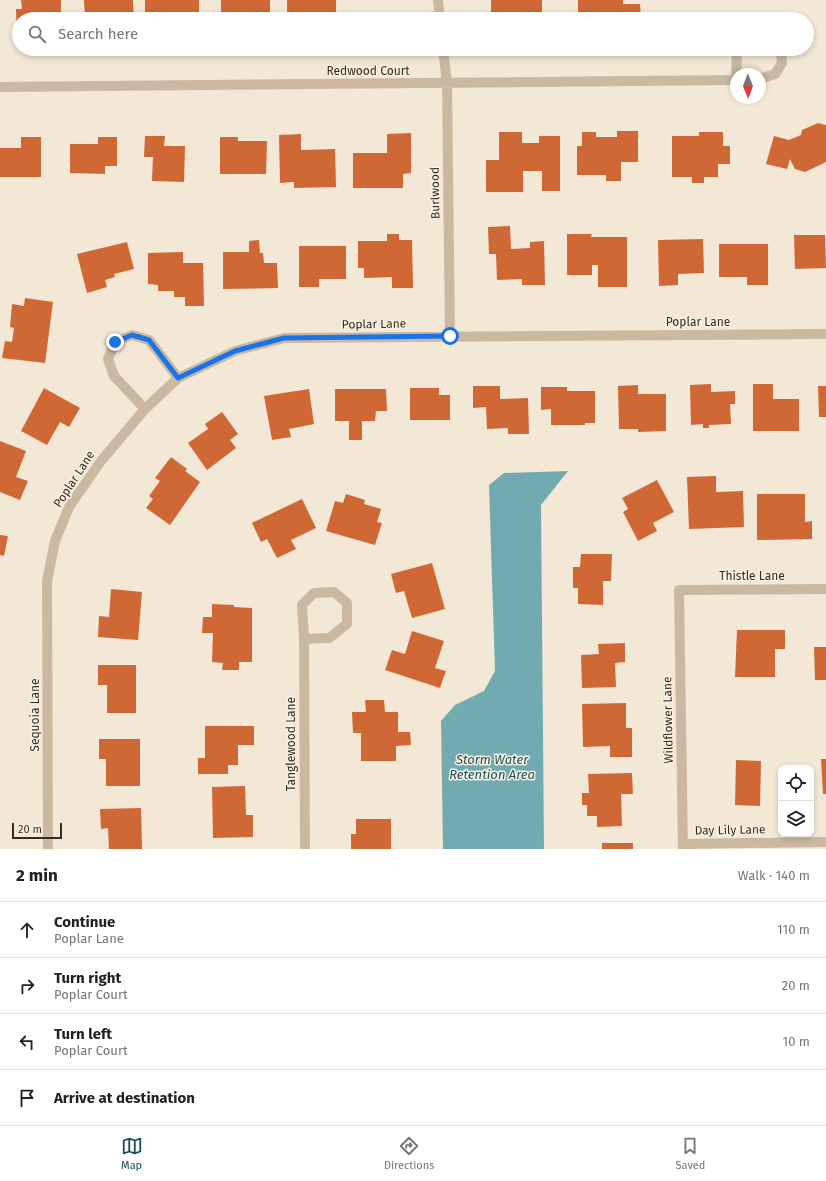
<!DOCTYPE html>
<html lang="en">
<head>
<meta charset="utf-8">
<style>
	body { margin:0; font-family:"Fira Sans",sans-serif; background:#f2f2f2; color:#202124 }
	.controls { position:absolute; right:12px; bottom:12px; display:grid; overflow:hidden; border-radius:8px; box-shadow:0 2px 6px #0003 }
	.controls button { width:36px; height:36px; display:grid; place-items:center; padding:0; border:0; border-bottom:1px solid #e0e0e0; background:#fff; color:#202124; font:20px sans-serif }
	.compass { position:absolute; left:730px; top:68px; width:36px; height:36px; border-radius:50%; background:#fff; box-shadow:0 2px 6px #0003; rotate:179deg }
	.scale { position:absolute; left:12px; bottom:10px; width:50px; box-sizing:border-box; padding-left:4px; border:2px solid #352b24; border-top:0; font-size:11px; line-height:14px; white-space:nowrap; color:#352b24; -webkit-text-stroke:3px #faf1e2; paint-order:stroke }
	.stop { position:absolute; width:12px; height:12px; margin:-9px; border:3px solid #1a73e8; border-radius:50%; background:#fff }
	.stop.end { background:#1a73e8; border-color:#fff; box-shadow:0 1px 4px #0008 }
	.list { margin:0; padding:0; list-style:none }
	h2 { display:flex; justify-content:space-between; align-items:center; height:52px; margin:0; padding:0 16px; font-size:17px }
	h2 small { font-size:13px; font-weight:400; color:#757577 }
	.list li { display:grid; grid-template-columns:26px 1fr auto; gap:12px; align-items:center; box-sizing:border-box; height:56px; padding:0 16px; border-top:1px solid #e0e0e0 }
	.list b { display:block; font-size:15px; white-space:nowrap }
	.list p { margin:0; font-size:13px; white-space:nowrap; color:#757577 }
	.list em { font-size:13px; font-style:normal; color:#757577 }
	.icon { flex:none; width:22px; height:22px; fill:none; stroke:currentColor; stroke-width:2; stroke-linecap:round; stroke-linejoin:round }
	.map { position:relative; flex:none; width:826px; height:849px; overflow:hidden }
	.search { position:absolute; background:#fff; box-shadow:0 2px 6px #0003; left:12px; right:12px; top:12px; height:44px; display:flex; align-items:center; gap:10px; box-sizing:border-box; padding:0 14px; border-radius:22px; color:#757577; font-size:15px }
	.sheet { height:276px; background:#fff }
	nav { display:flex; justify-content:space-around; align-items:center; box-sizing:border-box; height:56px; border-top:1px solid #e0e0e0; background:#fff; font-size:11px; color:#757577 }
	nav a { display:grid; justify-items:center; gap:2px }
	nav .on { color:#175059 }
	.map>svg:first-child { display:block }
	.water { fill:#72aab2 }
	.building { fill:#d06836 }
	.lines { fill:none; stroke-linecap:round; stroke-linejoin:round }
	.street { stroke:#cbb8a1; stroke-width:10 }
	.route { stroke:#1a73e8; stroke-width:5 }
	.labels { text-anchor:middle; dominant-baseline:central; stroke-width:3; stroke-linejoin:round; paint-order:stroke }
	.street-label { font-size:12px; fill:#352b24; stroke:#faf1e2 }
	.water-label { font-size:13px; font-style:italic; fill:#175059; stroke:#faf1e2 }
</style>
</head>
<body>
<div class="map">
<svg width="826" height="849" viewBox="0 0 826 849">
	<rect width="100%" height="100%" fill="#f3e7d6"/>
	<path class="water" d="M568 471 541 505 544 849H443L441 721 455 705 484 691 495 671 489 485 504 473Z"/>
	<path class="building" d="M21 0H61V19H19V38H17L16 9H22Z
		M84 0H133L134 19H85Z
		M145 0H199V19H145Z
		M221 0H270V19H215V17H221Z
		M287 0H336V19H287Z
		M491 0H542V19H491Z
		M578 0H623V4H640L641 19H578Z
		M818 123 826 125V162L805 172 795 169 790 159 787 169 766 164 774 136 789 140 801 135 802 130Z
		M617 131H638V162H621V181H606V175H577V146H582V132H596V137H617Z
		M499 132H522V143H539V136H560V191H542V171H523V192H486V160H499Z
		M699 132H723V146H730V164H718V177H704V183H692V177H672V136H699Z
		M411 133V173L403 174V188H353V153H387V134Z
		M301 134V150L335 149 336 187 294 188V182L280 183 279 135Z
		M145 136H165L164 146H185L184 182 152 181 153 157H144Z
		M21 137H41V177H0V148H21Z
		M98 137H117V166H105V174L70 173V144H98Z
		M220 137H238V141H267L266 174H220Z
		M510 226 511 249 530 248V242L544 241 545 285H522V279L497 280 496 254H489L488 227Z
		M387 234H399V240H412L413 288H392V277L364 278V268H358V241H387Z
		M567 234H592L591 237H627V287H598V265H592V275H567Z
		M794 235H825L826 268 795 269Z
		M703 239 704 273 678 274V285L659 286 658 240Z
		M259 240 260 253H263L264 263H277L278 288 223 289V252H249V241Z
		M127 242 134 269 114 274 115 277 105 280 107 287 87 293 77 254Z
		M719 244H768V285H747V277H719Z
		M299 246H346V279H319V287H299Z
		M183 252V263H203L204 306H185V297H174V291H158V285L148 284V253Z
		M25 298 53 302 45 363 2 358 5 341 12 342 14 328 10 327 12 304 24 306Z
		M711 384V392L735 391V404H730L731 424 709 425V428H703V424L691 425 690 385Z
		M753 384H773V399H799V431H753Z
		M638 385V394H666V431L638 432V429H619L618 386Z
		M473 386H500V399L528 398 529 434H508V428L487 429 486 407 473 408Z
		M818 386H826V417H819Z
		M541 387H567V391H595V423H585V425H551V409L541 410Z
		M44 388 80 408 69 427 60 422 47 445 21 431Z
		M410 388H439V395H450V420H410Z
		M309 389 314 424 289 429 291 437 272 440 264 396Z
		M335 389H386L387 411H376L375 421H362V440H349V421H335Z
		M222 412 238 434 230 440 236 448 207 470 188 443 208 429 205 424Z
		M0 441 26 451 16 477 28 481 20 500 0 492Z
		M171 457 187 469 185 471 200 482 170 525 146 508 153 499 149 496 160 481 155 478Z
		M716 476V492L743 491 744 527 689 529 687 477Z
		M657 480 674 512 653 523 657 531 638 541 623 512 628 509 622 498Z
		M346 494 365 500 364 504 381 509 377 522 382 523 375 545 326 531 335 501 343 503Z
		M757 494H805V522L812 521V539L757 540Z
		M302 499 316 528 291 540 296 549 277 558 267 539 261 542 252 523Z
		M0 535 8 536 4 556 0 555Z
		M581 554H612L611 581H603V605L578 604V588H573V567H580Z
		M432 563 445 609 412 618 404 591 396 593 391 574Z
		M111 589 142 592 138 640 98 637 99 616 109 617Z
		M212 604 234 605V607L252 608V662H239V670H222L223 663 212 662 213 633H202L203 617H212Z
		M737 630H785V649H775V677H735Z
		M412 631 444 641 435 668 446 671 440 688 385 670 392 650 405 654Z
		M625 643V662L615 663 616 687 582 688 581 655 599 654 598 644Z
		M814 647H826V680H815Z
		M98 665H136V713H107V685H98Z
		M365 700H384L385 712H398V732H410L411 745 396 746V761H361V733H353L352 712H366Z
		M626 703V728H632V757H610V746L583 747 582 704Z
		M205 726H254V745H238V765H228V774H198V758H205Z
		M99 739H140V786H106V759H99Z
		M821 759H826V794H823Z
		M736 760 761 761 760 806 735 805Z
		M632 773 633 794H621L622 826 597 827V816H587V805H582V793H589L588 774Z
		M245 786 246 815H253V837L213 838 212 787Z
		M141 808 142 849H109L108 828 101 829 100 809Z
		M356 819H391V849H351V834H356Z
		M602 843H633V849H602Z"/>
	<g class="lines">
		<path class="street" d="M438 0 440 19
			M443 49 447 83 450 337
			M760 79 775 74 782 63 781 49
			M736 80 737 49
			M0 87 736 80
			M145 409 114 376 108 359 115 342 132 335 149 340 178 378
			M304 639 329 638 347 624V603L334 592 314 593 302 605 304 639 305 849
			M683 844 826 842
			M48 849 47 581 55 541 69 507 101 461 145 409 178 378 235 351 284 338 826 334
			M683 849 679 590 826 589"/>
	</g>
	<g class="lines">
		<path class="route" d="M115 342 132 335 149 340 178 378 235 351 284 338 450 336"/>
	</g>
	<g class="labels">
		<g class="street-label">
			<text x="368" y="71">Redwood Court</text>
			<text transform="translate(435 193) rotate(-91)">Burlwood</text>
			<text x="698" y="322">Poplar Lane</text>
			<text transform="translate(374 324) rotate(-1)">Poplar Lane</text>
			<text transform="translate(74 479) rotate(-57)">Poplar Lane</text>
			<text x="752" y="576">Thistle Lane</text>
			<text transform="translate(35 715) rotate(-90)">Sequoia Lane</text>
			<text transform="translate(668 720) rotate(-91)">Wildflower Lane</text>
			<text transform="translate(291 744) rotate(-90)">Tanglewood Lane</text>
			<text transform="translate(730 830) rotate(-1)">Day Lily Lane</text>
		</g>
		<g class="water-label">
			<text x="492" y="759">Storm Water<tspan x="492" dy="15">Retention Area</tspan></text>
		</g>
	</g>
</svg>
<div class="controls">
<button><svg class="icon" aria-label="locate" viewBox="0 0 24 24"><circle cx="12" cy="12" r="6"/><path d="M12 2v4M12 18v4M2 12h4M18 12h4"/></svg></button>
<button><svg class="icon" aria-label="layers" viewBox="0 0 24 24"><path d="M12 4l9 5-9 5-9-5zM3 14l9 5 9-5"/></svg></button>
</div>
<svg class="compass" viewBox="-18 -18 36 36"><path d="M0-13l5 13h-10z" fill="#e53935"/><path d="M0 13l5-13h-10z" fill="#757577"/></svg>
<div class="scale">20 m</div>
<div class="stop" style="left:450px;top:336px"></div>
<div class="stop end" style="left:115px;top:342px"></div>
<div class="search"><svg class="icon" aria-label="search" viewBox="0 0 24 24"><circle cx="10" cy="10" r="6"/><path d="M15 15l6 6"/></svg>Search here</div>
</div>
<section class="sheet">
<h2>2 min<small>Walk · 140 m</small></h2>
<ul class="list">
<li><svg class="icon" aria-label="ahead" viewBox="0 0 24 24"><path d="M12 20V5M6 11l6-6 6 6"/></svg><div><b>Continue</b><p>Poplar Lane</p></div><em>110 m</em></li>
<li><svg class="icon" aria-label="right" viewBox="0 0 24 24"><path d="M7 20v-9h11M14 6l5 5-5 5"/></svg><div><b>Turn right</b><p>Poplar Court</p></div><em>20 m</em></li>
<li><svg class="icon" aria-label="left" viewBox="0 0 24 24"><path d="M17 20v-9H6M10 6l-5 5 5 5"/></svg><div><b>Turn left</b><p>Poplar Court</p></div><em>10 m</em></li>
<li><svg class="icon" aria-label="arrive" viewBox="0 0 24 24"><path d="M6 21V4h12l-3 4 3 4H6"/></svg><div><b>Arrive at destination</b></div></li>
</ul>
</section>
<nav>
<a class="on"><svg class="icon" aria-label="map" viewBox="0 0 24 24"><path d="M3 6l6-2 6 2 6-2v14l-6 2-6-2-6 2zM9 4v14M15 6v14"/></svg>Map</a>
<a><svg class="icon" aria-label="directions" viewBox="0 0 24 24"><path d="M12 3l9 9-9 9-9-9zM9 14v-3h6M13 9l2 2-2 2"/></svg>Directions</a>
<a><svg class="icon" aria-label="saved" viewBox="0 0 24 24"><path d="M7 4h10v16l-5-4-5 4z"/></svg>Saved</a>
</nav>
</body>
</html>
